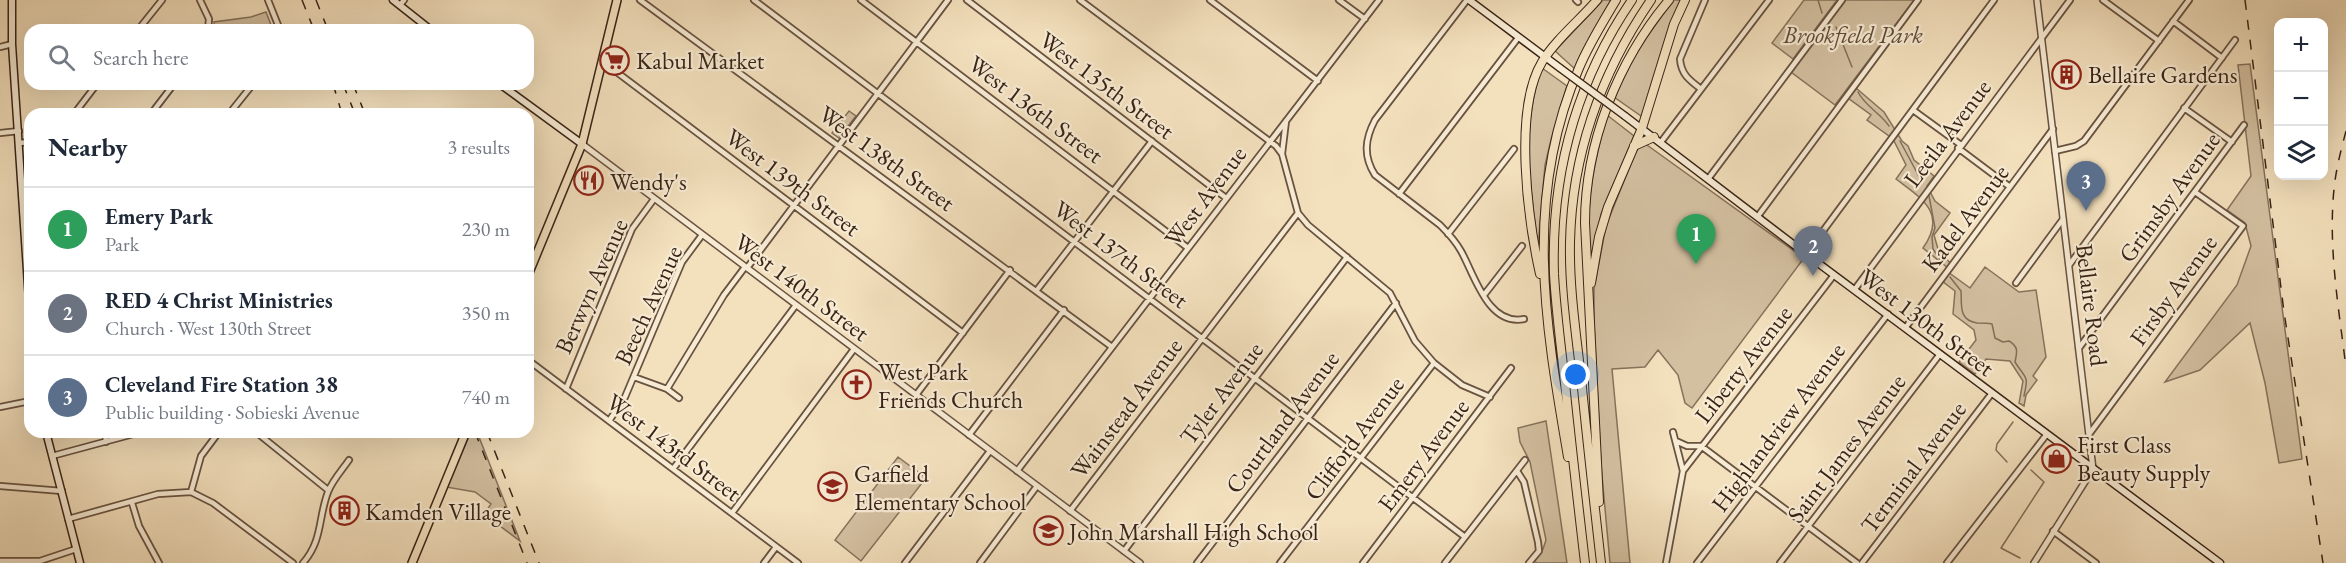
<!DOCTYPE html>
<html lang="en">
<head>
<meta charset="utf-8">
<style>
	body { margin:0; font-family:"EB Garamond",serif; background:#f2f2f3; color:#1f2937 }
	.controls { position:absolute; right:18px; top:18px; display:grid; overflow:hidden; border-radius:12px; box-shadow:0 6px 24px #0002 }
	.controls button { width:54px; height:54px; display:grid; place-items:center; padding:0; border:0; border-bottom:2px solid #e0e1e3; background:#fff; color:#1f2937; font:30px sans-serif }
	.you { position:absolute; left:1576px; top:375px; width:21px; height:21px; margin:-15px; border:4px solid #fff; border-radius:50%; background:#1a73e8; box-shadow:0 0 0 9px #1a73e833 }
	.badge { display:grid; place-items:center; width:39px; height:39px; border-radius:50%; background:#8f2418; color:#fff; font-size:20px; font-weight:700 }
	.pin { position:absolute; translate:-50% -50px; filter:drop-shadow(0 2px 3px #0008) }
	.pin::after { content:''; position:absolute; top:32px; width:21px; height:18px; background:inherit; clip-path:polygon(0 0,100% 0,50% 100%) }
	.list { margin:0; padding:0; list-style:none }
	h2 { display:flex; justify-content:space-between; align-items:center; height:78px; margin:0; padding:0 24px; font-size:26px }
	h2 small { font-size:20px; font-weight:400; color:#747a83 }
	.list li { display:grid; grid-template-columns:39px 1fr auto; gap:18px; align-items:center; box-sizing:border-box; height:84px; padding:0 24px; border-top:2px solid #e0e1e3 }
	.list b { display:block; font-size:22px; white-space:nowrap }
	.list p { margin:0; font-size:20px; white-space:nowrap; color:#747a83 }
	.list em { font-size:20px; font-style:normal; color:#747a83 }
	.icon { flex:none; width:33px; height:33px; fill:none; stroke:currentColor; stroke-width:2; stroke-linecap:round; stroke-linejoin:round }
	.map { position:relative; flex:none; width:2346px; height:563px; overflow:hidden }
	.search { position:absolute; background:#fff; box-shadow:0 6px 24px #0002; left:24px; top:24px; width:510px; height:66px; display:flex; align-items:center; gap:15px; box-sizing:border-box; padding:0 21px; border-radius:18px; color:#747a83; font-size:22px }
	.panel { position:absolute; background:#fff; box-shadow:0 6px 24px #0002; left:24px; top:108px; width:510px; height:330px; border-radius:18px }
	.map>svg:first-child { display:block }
	.green { fill:#d3c0a1; stroke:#86725c; stroke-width:1.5 }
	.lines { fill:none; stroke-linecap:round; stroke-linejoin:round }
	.stream { stroke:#836e58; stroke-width:1.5 }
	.minor-casing { stroke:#685240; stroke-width:8 }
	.tertiary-casing { stroke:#685240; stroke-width:8 }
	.secondary-casing { stroke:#392316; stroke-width:9 }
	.primary-casing { stroke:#392316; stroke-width:10 }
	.motorway-casing { stroke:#392316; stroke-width:10 }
	.minor { stroke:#f7ebd4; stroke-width:4.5 }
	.tertiary { stroke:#f7ebd4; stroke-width:5 }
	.secondary { stroke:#f7ebd4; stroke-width:6 }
	.primary { stroke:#f3e0bd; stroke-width:7 }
	.motorway { stroke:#f3e0bd; stroke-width:8 }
	.rail { stroke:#392316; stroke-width:1.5; stroke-dasharray:10 10; stroke-linecap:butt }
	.secondary-bridge-casing { stroke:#392316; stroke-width:9; stroke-linecap:butt }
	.secondary-bridge { stroke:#f7ebd4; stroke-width:6 }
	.labels { text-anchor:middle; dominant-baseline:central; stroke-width:4.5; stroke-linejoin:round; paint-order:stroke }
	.park-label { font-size:24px; font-style:italic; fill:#604a39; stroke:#f7ebd4 }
	.poi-label { font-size:24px; fill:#392316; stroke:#f7ebd4; text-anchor:start }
	.street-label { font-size:24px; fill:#392316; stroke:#f7ebd4 }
</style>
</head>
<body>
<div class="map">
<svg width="2346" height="563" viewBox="0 0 2346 563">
	<rect width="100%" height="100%" fill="#f3e0bd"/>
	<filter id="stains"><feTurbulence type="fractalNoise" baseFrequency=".00333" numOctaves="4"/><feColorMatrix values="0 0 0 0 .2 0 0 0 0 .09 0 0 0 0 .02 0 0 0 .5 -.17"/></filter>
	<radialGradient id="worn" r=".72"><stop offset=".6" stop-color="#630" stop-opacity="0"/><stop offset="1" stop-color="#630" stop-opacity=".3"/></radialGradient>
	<path class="green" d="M1603 0H1611L1584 48 1575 69 1555 51Z
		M1673 0H1682L1644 112 1641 116 1614 97 1637 51Z
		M1804 0H1837L1793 59 1772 43Z
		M1844 0H1914L1835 105 1791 72Z
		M266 12 273 30H215L214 22 251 17Z
		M2250 64 2302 459 2279 463 2265 383 2250 323 2200 370 2165 382 2237 285 2251 246 2245 223 2227 210 2251 176 2238 65Z
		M1542 68 1567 86 1551 140 1545 165 1538 247C1530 183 1520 130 1542 68Z
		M1856 88 1884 112 1902 141 1908 146 1914 160 1934 176 1927 186 1935 201 1950 213 1934 235 1938 249 1951 264 1948 268 1923 248C1948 213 1921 198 1896 179L1906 165 1893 139 1867 120 1871 115 1848 98Z
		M849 111 856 116 839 138 832 133Z
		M1607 115 1634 136 1601 214 1592 256H1589C1586 202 1593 166 1607 115Z
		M1647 145 1804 258 1692 408 1685 403 1678 375 1658 350 1645 367 1612 369 1630 563H1610L1601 465 1594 323V289L1606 226 1636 151 1641 146Z
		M1985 267 2019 292 2036 290 2046 357 2033 376 2037 380 2026 395 2024 406 2019 403 2023 381 2010 361 1986 359 1975 374 1959 362 1976 340 1974 330 1953 314 1955 291 1942 281 1948 272 1970 288Z
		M1546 421 1567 563H1537L1534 561 1543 549 1546 540 1530 462 1520 442 1518 428Z
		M469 432H477L520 541 484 514 491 504 475 492 446 487Z
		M898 457 926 478 861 561 835 540Z"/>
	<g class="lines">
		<path class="stream" d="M1818 0 1822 13
			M1836 27 1852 67
			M1858 92C1865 106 1880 113 1889 126
			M1900 141 1922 182
			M1929 196 1935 228 1932 237 1933 249 1943 264
			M1950 277 1961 291C1962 305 1958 320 1977 323 1982 323 1987 323 1992 324L1995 338 2003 342 2009 341C2019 347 2017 352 2015 362 2026 380 2029 374 2024 396
			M2007 462 1996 450 1997 444 2013 422
			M2020 558 2001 548 2044 482 2031 470"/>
		<defs>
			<path id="minor" d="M200 0 209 19 208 30
				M268 0 280 30
				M640 0 1112 347
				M754 0 1465 537
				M861 0 1188 248
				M967 0 1226 198
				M1080 0 1276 146 1282 154 1298 213 1308 225 1390 293 1415 341 1434 363 1462 385 1490 397
				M1210 0 1318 81
				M1339 0 1365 19
				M1467 0 1375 120C1365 139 1363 156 1375 175L1440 225C1448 233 1456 242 1461 251 1475 276 1488 326 1524 319
				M1576 0 1578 2
				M2103 0 2159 41
				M400 5 404 0
				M2173 21 2222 58
				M138 30 162 0
				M0 47 12 44
				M602 61 963 333
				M1701 89C1689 80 1681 74 1680 59L1705 0
				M2184 108 2232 142
				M1913 110 1961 145
				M74 114 97 84
				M151 114 174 84
				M229 114 253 84
				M0 133 19 131
				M1661 142 1769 0
				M19 143 30 142
				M1958 148 2010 187
				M2055 151 2076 146 2084 141 2189 0
				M1282 154 1286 121
				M1708 179 1842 0
				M1399 194 1518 38
				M1758 216 1918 0
				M1448 234 1514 149
				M1806 254 1994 0
				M2070 264 2235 40
				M747 268 948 0
				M2016 283 2063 219
				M1855 289 2070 0
				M1037 290 1152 141
				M1484 295 1522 246
				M1906 327 2053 129
				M2079 348 2244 125
				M528 360 798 563
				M634 377 667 389 679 398
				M566 389 632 229 654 199
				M667 389 724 295 745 267
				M916 395 1010 270
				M0 407 30 401
				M609 421 625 397 682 262 702 235
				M105 432 106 442
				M256 432 328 490
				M2090 433 2243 226 2195 192
				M969 435 1064 310
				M1676 441 1687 446H1701L1857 563
				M52 456 141 432
				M673 469 796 305
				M1017 471 1379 0
				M1517 471 1524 482 1538 542 1539 551 1529 563
				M1683 471 1834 275
				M0 486 62 491
				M191 492 201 456 219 432
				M132 503 139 526 159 563
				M1070 511 1298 213
				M732 513 854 349
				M68 519 158 494 191 492 213 503 293 563
				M2053 531 2096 563
				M1124 551 1347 257
				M0 561H40L76 549
				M303 563C323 540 318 518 328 492 332 481 342 470 349 460
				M764 563 776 547
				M905 563 990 451
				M980 563 1037 486
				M1197 563 1396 303
				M1280 563 1434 363
				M1363 563 1511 368
				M1445 563 1525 460
				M1666 563 1683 471 1673 432
				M1697 563 1888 314
				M1780 563 1940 354
				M1862 563 1992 393
				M1947 563 2047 434"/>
			<path id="tertiary" d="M582 144 1140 563
				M2034 563 2093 469 2037 0"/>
			<path id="secondary" d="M12 0V44L30 316
				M393 0 431 30
				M1469 0 1560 68
				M500 84 582 144
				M1625 116 1806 254 2220 563
				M46 432 80 563"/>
			<path id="primary" d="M528 275 582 144 617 0
				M412 563 466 432"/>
			<path id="motorway" d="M1634 146 1654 137
				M1540 274C1528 220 1513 110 1542 62 1555 40 1580 20 1597 0
				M1591 283 1599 237 1608 207 1642 128 1674 24 1685 0
				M1568 457C1545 323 1523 198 1579 68 1589 44 1603 22 1616 0
				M1599 502 1585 223C1585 143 1618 61 1669 0
				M1585 563C1578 503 1571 443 1565 383 1561 347 1556 310 1554 274 1551 175 1576 82 1632 0
				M1601 563C1594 501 1587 439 1581 378 1576 333 1569 287 1570 242 1572 153 1601 73 1651 0"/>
		</defs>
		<use href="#minor" class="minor-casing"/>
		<use href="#tertiary" class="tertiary-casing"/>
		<use href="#secondary" class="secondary-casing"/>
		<use href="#primary" class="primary-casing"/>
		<use href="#motorway" class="motorway-casing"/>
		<use href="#minor" class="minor"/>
		<use href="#tertiary" class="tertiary"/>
		<use href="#secondary" class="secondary"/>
		<use href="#primary" class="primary"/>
		<use href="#motorway" class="motorway"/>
		<path class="rail" d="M302 0 314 30
			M316 0 328 30
			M2245 0 2284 312 2323 563
			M333 84 342 114
			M343 84 355 114
			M353 84 365 114
			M2346 131C2341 150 2336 169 2334 189 2328 249 2339 309 2346 368
			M475 432 527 563
			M487 432 539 563"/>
		<defs>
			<path id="secondary-bridge" d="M1560 68 1625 116"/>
		</defs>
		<use href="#secondary-bridge" class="secondary-bridge-casing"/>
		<use href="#secondary-bridge" class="secondary-bridge"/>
	</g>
	<defs>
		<symbol id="supermarket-ring" viewBox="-11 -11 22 22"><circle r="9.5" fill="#f7ebd4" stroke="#8f2418" stroke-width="1.5"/><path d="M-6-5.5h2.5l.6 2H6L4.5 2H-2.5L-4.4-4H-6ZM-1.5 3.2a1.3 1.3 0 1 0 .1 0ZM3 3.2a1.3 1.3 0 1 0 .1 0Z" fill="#8f2418"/></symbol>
		<symbol id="building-ring" viewBox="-11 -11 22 22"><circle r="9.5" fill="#f7ebd4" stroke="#8f2418" stroke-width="1.5"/><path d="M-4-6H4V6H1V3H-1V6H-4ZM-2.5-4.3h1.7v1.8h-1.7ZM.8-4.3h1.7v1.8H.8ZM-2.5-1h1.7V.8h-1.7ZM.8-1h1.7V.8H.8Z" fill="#8f2418"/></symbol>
		<symbol id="restaurant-ring" viewBox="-11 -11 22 22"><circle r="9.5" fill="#f7ebd4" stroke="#8f2418" stroke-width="1.5"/><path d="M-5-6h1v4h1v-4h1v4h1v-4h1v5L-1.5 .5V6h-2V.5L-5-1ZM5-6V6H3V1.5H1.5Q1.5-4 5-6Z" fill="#8f2418"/></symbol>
		<symbol id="church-ring" viewBox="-11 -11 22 22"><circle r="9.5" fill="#f7ebd4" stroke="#8f2418" stroke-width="1.5"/><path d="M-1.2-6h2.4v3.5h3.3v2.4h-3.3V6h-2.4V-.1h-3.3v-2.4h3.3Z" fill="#8f2418"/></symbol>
		<symbol id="shop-ring" viewBox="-11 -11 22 22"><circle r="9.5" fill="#f7ebd4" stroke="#8f2418" stroke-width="1.5"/><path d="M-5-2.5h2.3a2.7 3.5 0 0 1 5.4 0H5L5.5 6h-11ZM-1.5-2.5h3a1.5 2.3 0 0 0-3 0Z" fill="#8f2418"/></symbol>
		<symbol id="school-ring" viewBox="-11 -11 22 22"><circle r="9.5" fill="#f7ebd4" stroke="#8f2418" stroke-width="1.5"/><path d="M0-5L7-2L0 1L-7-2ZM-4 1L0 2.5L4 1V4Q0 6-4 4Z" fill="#8f2418"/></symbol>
	</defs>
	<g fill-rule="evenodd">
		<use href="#supermarket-ring" x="598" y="44" width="33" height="33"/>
		<use href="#building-ring" x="2050" y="58" width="33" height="33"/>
		<use href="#restaurant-ring" x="572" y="164" width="33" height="33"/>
		<use href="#church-ring" x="840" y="368" width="33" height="33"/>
		<use href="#shop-ring" x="2040" y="442" width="33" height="33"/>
		<use href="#school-ring" x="816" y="470" width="33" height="33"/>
		<use href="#building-ring" x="328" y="494" width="33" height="33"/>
		<use href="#school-ring" x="1032" y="514" width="33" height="33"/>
	</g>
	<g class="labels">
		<g class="park-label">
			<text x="1853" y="34">Brookfield Park</text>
		</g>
		<g class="poi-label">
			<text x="636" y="60">Kabul Market</text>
			<text x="2088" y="74">Bellaire Gardens</text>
			<text x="610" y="181">Wendy's</text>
			<text x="878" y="371">West Park<tspan x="878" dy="28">Friends Church</tspan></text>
			<text x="2077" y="444">First Class<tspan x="2077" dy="28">Beauty Supply</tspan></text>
			<text x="854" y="473">Garfield<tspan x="854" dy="28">Elementary School</tspan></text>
			<text x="365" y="511">Kamden Village</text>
			<text x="1069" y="531">John Marshall High School</text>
		</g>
		<g class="street-label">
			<text transform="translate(1107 85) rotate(37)">West 135th Street</text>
			<text transform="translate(1036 109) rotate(37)">West 136th Street</text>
			<text transform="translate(1947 133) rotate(-53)">Leeila Avenue</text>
			<text transform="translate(887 158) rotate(36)">West 138th Street</text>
			<text transform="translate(793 182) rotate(37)">West 139th Street</text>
			<text transform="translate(1205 196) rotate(-53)">West Avenue</text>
			<text transform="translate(2169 197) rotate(-54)">Grimsby Avenue</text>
			<text transform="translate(1965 218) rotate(-53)">Kadel Avenue</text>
			<text transform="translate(1121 254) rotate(37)">West 137th Street</text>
			<text transform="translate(591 286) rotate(-66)">Berwyn Avenue</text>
			<text transform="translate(802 287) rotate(37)">West 140th Street</text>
			<text transform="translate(2173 290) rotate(-54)">Firsby Avenue</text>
			<text transform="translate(648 305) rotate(-65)">Beech Avenue</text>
			<text transform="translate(2092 305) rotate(83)">Bellaire Road</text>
			<text transform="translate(1927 322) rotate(37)">West 130th Street</text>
			<text transform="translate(1743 364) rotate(-52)">Liberty Avenue</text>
			<text transform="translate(1221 393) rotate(-53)">Tyler Avenue</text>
			<text transform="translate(1126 408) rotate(-53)">Wainstead Avenue</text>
			<text transform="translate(1282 422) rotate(-53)">Courtland Avenue</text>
			<text transform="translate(1778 427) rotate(-53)">Highlandview Avenue</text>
			<text transform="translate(1354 438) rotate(-53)">Clifford Avenue</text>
			<text transform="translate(674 447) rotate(37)">West 143rd Street</text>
			<text transform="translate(1846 448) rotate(-53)">Saint James Avenue</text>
			<text transform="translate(1423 455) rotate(-53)">Emery Avenue</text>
			<text transform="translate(1913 467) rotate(-53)">Terminal Avenue</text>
		</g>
	</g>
	<rect width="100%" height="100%" filter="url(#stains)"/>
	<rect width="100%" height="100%" fill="url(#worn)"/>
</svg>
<div class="controls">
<button>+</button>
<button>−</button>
<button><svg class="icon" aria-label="layers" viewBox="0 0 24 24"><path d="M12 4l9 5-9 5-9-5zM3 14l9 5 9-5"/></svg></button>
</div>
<div class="you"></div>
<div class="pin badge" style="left:1696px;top:264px;background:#2e9e5b">1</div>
<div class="pin badge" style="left:1813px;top:276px;background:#6b7280">2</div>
<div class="pin badge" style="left:2086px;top:211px;background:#5c6f8a">3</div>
<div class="search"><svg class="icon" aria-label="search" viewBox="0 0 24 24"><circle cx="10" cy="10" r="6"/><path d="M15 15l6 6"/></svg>Search here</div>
<section class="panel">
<h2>Nearby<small>3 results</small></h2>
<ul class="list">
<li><span class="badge" style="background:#2e9e5b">1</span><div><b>Emery Park</b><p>Park</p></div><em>230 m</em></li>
<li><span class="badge" style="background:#6b7280">2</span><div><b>RED 4 Christ Ministries</b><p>Church · West 130th Street</p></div><em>350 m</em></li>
<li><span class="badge" style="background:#5c6f8a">3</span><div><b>Cleveland Fire Station 38</b><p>Public building · Sobieski Avenue</p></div><em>740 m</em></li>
</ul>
</section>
</div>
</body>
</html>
